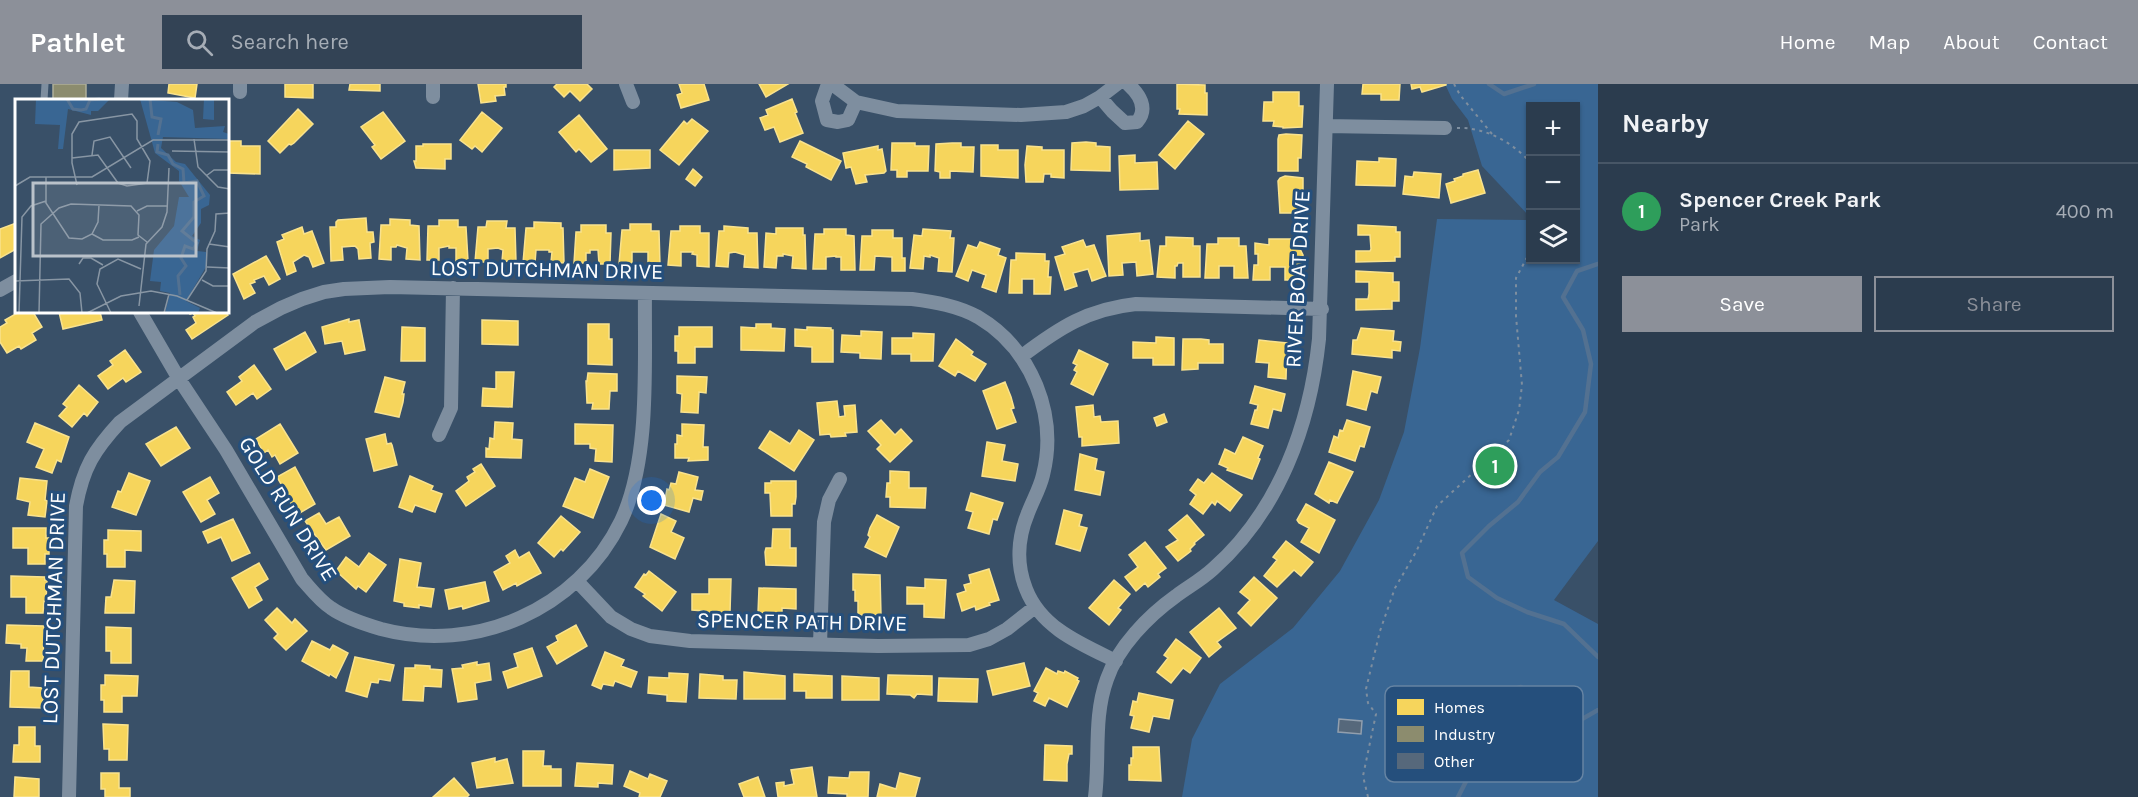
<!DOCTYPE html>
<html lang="en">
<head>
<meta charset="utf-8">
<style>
	body { margin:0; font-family:Karla,sans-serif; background:#334355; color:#f1f3f6 }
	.controls { position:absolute; right:18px; top:18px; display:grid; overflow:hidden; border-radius:0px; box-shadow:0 2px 4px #0004 }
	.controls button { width:54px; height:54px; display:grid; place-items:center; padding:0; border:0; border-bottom:2px solid #475666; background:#2b3c4e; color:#f1f3f6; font:30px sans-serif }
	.you { position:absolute; left:652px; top:417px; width:21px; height:21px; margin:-15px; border:4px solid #fff; border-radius:50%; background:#1a73e8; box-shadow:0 0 0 9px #1a73e833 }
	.badge { display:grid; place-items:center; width:39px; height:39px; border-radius:50%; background:#8c9099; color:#fff; font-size:20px; font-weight:700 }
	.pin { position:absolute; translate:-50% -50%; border:3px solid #fff; box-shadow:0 2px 6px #0006 }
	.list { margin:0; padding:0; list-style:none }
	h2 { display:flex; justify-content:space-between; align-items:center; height:78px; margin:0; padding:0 24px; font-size:26px }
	h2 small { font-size:20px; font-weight:400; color:#a6adb6 }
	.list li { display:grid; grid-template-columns:39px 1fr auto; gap:18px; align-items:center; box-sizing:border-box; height:96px; padding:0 24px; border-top:2px solid #475666 }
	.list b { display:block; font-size:22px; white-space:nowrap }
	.list p { margin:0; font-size:20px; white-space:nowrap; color:#a6adb6 }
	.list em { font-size:20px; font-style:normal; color:#a6adb6 }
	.actions { display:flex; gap:12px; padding:18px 24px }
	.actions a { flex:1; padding:14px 0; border:2px solid #8c9099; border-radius:0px; text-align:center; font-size:21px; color:#8c9099 }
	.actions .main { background:#8c9099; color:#fff }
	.icon { flex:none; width:33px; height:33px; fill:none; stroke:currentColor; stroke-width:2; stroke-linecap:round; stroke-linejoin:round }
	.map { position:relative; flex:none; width:1598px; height:713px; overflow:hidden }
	header { display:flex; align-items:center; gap:36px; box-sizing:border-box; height:84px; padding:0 30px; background:#8c9099; color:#fff }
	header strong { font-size:28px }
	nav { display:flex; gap:33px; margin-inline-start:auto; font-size:21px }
	.search { width:420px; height:54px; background:#334355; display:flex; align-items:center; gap:15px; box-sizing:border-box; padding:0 21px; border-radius:0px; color:#a6adb6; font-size:22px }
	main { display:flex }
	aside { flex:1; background:#2b3c4e }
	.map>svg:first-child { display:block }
	.green { fill:#396693 }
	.homes { fill:#f6d55c; stroke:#f9e28d; stroke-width:1.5 }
	.industry { fill:#8c8c6e; stroke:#aeae9a; stroke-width:1.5 }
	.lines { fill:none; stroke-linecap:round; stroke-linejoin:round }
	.stream { stroke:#537191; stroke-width:4.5 }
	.building { fill:#56687b; stroke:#929fae; stroke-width:1.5 }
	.path { stroke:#7e8e9f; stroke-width:2; stroke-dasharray:3 4.5; stroke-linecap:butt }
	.lane { stroke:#7e8e9f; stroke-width:7 }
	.street { stroke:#7e8e9f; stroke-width:14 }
	.labels { text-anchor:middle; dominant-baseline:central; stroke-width:6; stroke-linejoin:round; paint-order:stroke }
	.street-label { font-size:22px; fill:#fff; stroke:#254f7c }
	.inset-river { fill:none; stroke:#537191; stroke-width:3 }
	.inset-road { fill:none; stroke:#8896a4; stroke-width:1.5 }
	.view { fill:#bac2ca; fill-opacity:0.15; stroke:#bac2ca; stroke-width:3 }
	.inset-edge { fill:none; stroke:#fff; stroke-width:3 }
	.key { fill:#254f7c; stroke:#6684a3; stroke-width:1.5 }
	.key-label { font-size:16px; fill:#fff }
</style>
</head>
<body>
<header>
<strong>Pathlet</strong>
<div class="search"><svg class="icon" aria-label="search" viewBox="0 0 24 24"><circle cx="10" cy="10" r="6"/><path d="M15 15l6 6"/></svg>Search here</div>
<nav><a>Home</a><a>Map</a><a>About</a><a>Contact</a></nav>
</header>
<main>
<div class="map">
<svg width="1598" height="713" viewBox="0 0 1598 713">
	<rect width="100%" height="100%" fill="#395068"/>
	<path class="green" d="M1445 0H1598V457L1554 516 1598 540V713H1182L1192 655 1220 600 1293 544 1340 487 1379 416 1404 348 1420 264 1437 135 1530 136V176H1576V22H1530V133L1482 82 1468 36 1452 15Z"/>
	<path class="homes" d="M169 0H197L195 14 168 9Z
		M285 0H313V14L285 13Z
		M350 0H380V7L349 6Z
		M478 0H506V3H504L505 11 495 12 496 17 481 19Z
		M557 0H587L592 5 580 17 570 7 564 13 554 3Z
		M679 0H704L709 16 681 24 677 11 682 9Z
		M759 0H788L766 13Z
		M1177 0 1205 1V9H1207V31L1179 30 1180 25H1177Z
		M1363 0H1400L1399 16H1381V10H1362Z
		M1411 0H1446V1L1422 8 1420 3 1412 5Z
		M1273 8H1299V22H1303L1302 43 1283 44V43L1273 42 1274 37H1263L1264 18H1273Z
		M792 15 797 28 795 29 803 49 780 58 774 43 765 46 760 34 768 31 766 26Z
		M298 25 313 40 294 59 291 61 289 60 280 69 268 57Z
		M383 28 405 57 381 75 372 63 375 61 361 43Z
		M482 28 502 44 482 68 475 62 472 65 460 56Z
		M579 31 607 65 591 78 579 65 576 68 559 48Z
		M692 35 708 47 679 81 660 66 684 37 687 40Z
		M1188 37 1204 50 1175 85 1159 71Z
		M1286 50 1302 51 1301 74H1298V87H1278V55L1279 51Z
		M228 57H241V62H260V90L228 89Z
		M800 57 841 77 831 96 806 83 807 80 792 73Z
		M1086 58 1096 59V62L1110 63V87L1071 86 1072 59Z
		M892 59H915V62H929L928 87H907V93H897V86H891Z
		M952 59H961V63H974L973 88 950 87V94H940V88L935 87 936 60Z
		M423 60H451V75H445V85L416 84 414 77H416V62H423Z
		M981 61H998V66H1018V94L981 92Z
		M878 62V66L882 65 886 87 884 89 865 91 867 98 856 100 851 83 846 84 843 69Z
		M1027 62 1042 63V66H1064V94L1051 93V90H1044L1043 98H1026L1025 81Z
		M614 66H650V84L614 86Z
		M1135 71V79L1157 78 1158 105 1120 106 1119 72Z
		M1379 74 1396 75 1395 102 1356 101 1357 77 1379 78Z
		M693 85 702 93 695 102 686 95Z
		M1478 86 1485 109 1451 119 1446 100 1455 97 1454 95 1463 92V90Z
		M1414 88 1441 90 1439 114 1403 110 1405 92 1413 93Z
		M1285 92 1303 94V117H1299V129H1280L1278 97 1280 94Z
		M366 134 367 148H373L374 158 370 159 371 174 359 175 358 165 355 162 342 163 343 176 331 177 330 143H336V138L338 136Z
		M390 135 410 136V141L419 142 420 176 406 175 407 164 397 161 396 163H391V176L379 175 381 141H390Z
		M439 136H458V143H466L468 177H456V164H449V162L439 164V176H427L428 142H439Z
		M487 137H507L506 144H515L516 178 502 177 503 166 498 164 488 165V178H475L478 143H486Z
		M534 138 561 139V144H563L564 179 551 178 552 168H549V166H536L535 179H523L526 144H534Z
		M16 139V165L0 174V145Z
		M630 140H651V147H659L660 181H648V168H632V180H619L622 146H630Z
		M581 141H606V149H611L610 180H599L598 166H590V169H586V179H574L576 148H581Z
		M1358 141 1396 143V148H1400V173H1395V177L1356 178V167H1370L1371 165 1370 151H1358Z
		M680 142H700V149H709V183L697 182V171L692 170 693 168H681V182L668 181 671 147H680Z
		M724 142 748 144V149H757L758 184 744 183 745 171 735 168 729 169 728 183 716 182 719 147H724Z
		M302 143 304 150 312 147 324 179 313 183 309 173 304 171 293 178 296 187 287 191 277 158 284 155 282 151Z
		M776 144H803V151H805L806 185 792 184 793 172 783 170V172H777L776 184 764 183 766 149 776 150Z
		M824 145H846V151L854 152 855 186H841V173H836V172L826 173V185H813L815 150H824Z
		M923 145 951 147 950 154H954L952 188 938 187 939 174 930 171V173L924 172 923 185 910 184 914 151 922 152Z
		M872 146H893V154H902V174H905V187H892V173L875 172 874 186H860L862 152H872Z
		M1140 149V157L1149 156 1153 190 1137 192 1136 178 1122 179 1123 191 1109 192 1107 152Z
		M1166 153 1193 154V162H1200V193H1183V179H1178L1177 182H1175V194L1157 193 1160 162H1166Z
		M1218 154H1239V162H1246L1248 194H1234V182H1219V194H1205L1207 160H1218Z
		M1269 155H1295V163H1299L1303 171V196H1285V183H1270V196H1253L1254 181H1258V170H1255V159L1269 161Z
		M1083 156 1086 163 1094 161 1106 192 1092 197 1088 185 1073 189 1077 202 1065 206 1055 173 1065 170 1062 163Z
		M980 158 1000 165 998 171 1006 174 996 208 982 203 986 191 972 186 968 197 956 192 968 161 977 164Z
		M1016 169 1045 170V177H1049L1048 193H1051L1050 210H1034V195H1022V209H1009L1011 176H1016Z
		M266 172 280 195 269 201 264 192 254 196 255 198 250 200 255 209 244 215 233 190Z
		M1356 187 1393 189V198H1399V217H1392V225L1356 226V215H1368L1369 210V198H1356Z
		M19 228H33L42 243 32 249 36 256 21 265 19 262 7 269 0 258V243L7 239 5 236Z
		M59 228H100L102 236 63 245Z
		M189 228H226L228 231 192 255 186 246 196 239 193 233 195 232 193 229 190 230Z
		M349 235V238L359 236 365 266 345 270 342 257 325 260 322 243Z
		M482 236 518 237V261L482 260Z
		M588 240H609V255H612V281L588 280Z
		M756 240H771V244L785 245 784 267 741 266V243L756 244Z
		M402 243 425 244V277H401Z
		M679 243H712V263H695V279H678V267H675V252H679Z
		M807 243 831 244V246H833V278H812V263L795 262V245L807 246Z
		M1361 244 1394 247 1393 257 1401 258 1400 267 1392 266V274L1352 270 1353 256H1357Z
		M861 247 882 248 881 275 860 274V269L841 268 842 251 861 252Z
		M305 248 316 268 286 286 274 265Z
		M913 249 934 250 933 277H911V270H892V254H913Z
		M1156 253 1174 254V281H1153V274H1133V258L1156 259Z
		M956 255 973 268 971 271 986 280 975 297 958 287 955 292 939 282Z
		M1183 255H1201L1209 256V260H1223V279H1198V285L1182 286Z
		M1259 256 1287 259 1286 295 1268 293 1269 279 1256 278Z
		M125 266 141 288 126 298 123 294 108 305 98 292 113 281 110 277Z
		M1079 266 1108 280 1093 311 1071 300 1077 288 1074 286 1077 281 1073 279Z
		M254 281 271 305 257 315 253 309 236 321 227 308 242 297 239 293Z
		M1353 287 1381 293 1377 309 1371 307 1366 326 1347 321Z
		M496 288H514L512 323 482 322 483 304 496 305Z
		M588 289 617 290V307H610L609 325H592L593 319H587L586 297H587Z
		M677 292 707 293 706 309 699 308 698 329 681 328 682 310 677 309Z
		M385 293 405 298 402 310H404L403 318 399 333 375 328Z
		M1005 298 1011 313 1014 324 1011 325 1016 338 997 345 983 307Z
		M79 301 98 318 87 332 84 329 72 343 59 332 67 323 63 320Z
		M1255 302 1285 310 1281 327 1273 325 1268 344 1251 340 1255 326H1257L1258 321 1250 319Z
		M837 317 839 333 845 332 844 322 855 321 857 348 845 349 846 352 831 353 830 350 820 351 817 319Z
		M1093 321 1094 333 1100 332 1101 338 1118 337 1119 359 1082 362V353H1079L1076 323Z
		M1164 330 1167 338 1157 342 1154 334Z
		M881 336 895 351 901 345 912 357 890 378 877 365 881 361 868 347Z
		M1347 336 1370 343 1364 363 1360 362 1355 377 1329 368 1334 352 1338 354 1340 346 1343 347Z
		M495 338 513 339 512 355 522 356 521 374 486 373V364L489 365 490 354 494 355Z
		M35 339 69 353 61 378 57 376 52 389 36 383 44 365 27 358Z
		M280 340 298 369 280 380 275 371 272 373 268 366 264 369 256 355Z
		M575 340 613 341 612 378 595 377 596 365 590 364V360H575Z
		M682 340 704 341 703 363H708V376L688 377 689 374H675V360H677V351L682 352Z
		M176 343 190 364 161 382 146 360Z
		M799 346 814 356 794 387 759 364 770 347 790 360Z
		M385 350 387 360 391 359 392 361 397 381 374 387 366 355Z
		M1243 353 1263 362 1258 374 1260 375 1252 395 1227 386 1228 384 1219 380 1225 365 1235 370Z
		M987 358 1005 361 1002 377 1018 380 1015 397 982 392Z
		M1080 370 1097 375 1095 386 1104 388 1100 411 1075 406Z
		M1329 378 1353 388 1337 419 1330 416 1329 419 1315 410Z
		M481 380 495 402 466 422 456 407 469 397 467 393 475 388 473 385Z
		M295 383 315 420 298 430 282 406 284 405 277 393Z
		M590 385 609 393 593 434 563 422 575 394 585 398Z
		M890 387 909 388V404H926L925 424 890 423V413H886L887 399H890Z
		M679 388 698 393 695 406 703 407 701 416 693 414 689 428 664 421 667 405 669 406 671 399 676 400Z
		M129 389 150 397 136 431 112 423 118 407 121 408Z
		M1212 389 1242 411 1230 427 1217 417 1215 421 1212 418 1203 430 1190 420 1196 411 1190 406 1198 395 1204 399Z
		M410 392 433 402 431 406 442 410 435 428 415 421 412 428 399 423Z
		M210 393 219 409 207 416 215 430 201 438 183 408Z
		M20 394 47 397 45 416 47 417 45 433 28 431 30 418 17 415Z
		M771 397H796V413L795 420H792V432H771L770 409H765V399H771Z
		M971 409 1003 419 997 436 993 435 989 450 968 444 973 428 966 426Z
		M1306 420 1335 436 1319 469 1301 458 1309 444 1299 439 1297 436Z
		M1064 426 1082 431 1079 442 1087 444 1080 467 1056 460Z
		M319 429 326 440 339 433 350 452 326 466 305 437Z
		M661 430 676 437 671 448 684 454 675 475 650 463Z
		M877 431 899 443 886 473 865 463 870 453 868 451 870 444Z
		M1187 431 1204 451 1194 459 1195 460 1190 465 1191 467 1178 477 1166 463 1178 456 1169 446Z
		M561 432 580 448 563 467 561 465 554 473 538 459Z
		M233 435 250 469 232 477 221 453 208 459 203 448Z
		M13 444H46V454H49V470H45V480H28V464H13Z
		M773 445H790V464H796V482L766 481 765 468 766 464H772Z
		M108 446 141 447V467L125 466V483H107V470H104V456H108Z
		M1286 457 1313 478 1301 492 1294 486 1277 503 1264 492 1277 476 1273 473Z
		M1145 458 1166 484 1158 490 1160 493 1148 503 1145 499 1136 507 1125 493 1138 483 1129 471Z
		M515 466 519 474 529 468 541 489 517 502 516 499 503 506 494 488 510 479 506 472Z
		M369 469 386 481 366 508 358 502 356 505 336 487 346 473 359 483Z
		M400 475 421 479 417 503 434 505 431 523 419 521V524L404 522V519L394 517Z
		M259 479 268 495 255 503 262 516 249 524 232 494Z
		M989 485 999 516 989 519 990 521 976 526 975 522 962 527 957 510 966 507 964 501 971 499 969 491Z
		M649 487 676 508 662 527 643 512 645 510 635 503 644 490 646 491Z
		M853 490 880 491 881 531H858V517H855V506H853Z
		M11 492 45 493V496H47L46 517H44L43 529H26V513H11Z
		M1254 493 1277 514 1251 542 1238 529 1250 516 1240 508Z
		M709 495H731L730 528 705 530V527L692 526V510H709Z
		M925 495 946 496 944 534 924 533V520H907V503L925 504Z
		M114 496 135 497 134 529H105L106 513H111Z
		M1114 496 1130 510 1118 524 1121 526 1109 541 1089 524Z
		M485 498 489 517 463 525 462 522 449 525 445 506Z
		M759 504 796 505V525L782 524V529H758Z
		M277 524 292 539 295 535 307 547 286 566 274 554 278 550 265 536Z
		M1219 524 1236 544 1217 558 1221 563 1209 573 1190 548Z
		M7 541 44 542 43 577H26L27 564H21V560L6 559Z
		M576 541 587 562 557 580 547 563 558 557 556 552Z
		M106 543 131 544V579H111V567H106Z
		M1176 555 1201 574 1190 589 1183 584 1171 599 1157 588 1168 574 1164 571Z
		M312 557 330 566 333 561 348 569 336 594 330 590 329 592 302 577Z
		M532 564 542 592 508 604 503 588 518 583 514 570Z
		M605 568 624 576 621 582 637 588 631 603 615 597 613 602 603 600 601 605 592 601Z
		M355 573 394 581 390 597 379 595 378 599 371 598 367 613 346 607Z
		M477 578V581L489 579 491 596 475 599 477 615 458 618 452 585 463 584 462 581Z
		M1024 579 1030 602 993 611 987 587Z
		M415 581 430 582V585L442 586 441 603 424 602 423 617 403 616 405 584H415Z
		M1046 584 1057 590 1058 587 1064 589 1065 587 1078 594 1077 596 1079 597 1067 623 1049 614 1045 622 1034 617 1038 609 1034 607Z
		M11 587H29V603L43 604V624L10 623Z
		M744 588 785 592V615H744Z
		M669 589 688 590 686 618 667 617V611L648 609 649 593 669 594Z
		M700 590 723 592V596H737L736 615 699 614Z
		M794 590 832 592V614H806V607H794Z
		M105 591 138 592 137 612H122V628H104V616H101V601H105Z
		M888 591 932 592V611L917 610 914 614 910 611 887 610Z
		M842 592 879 594V616H842Z
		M939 594 978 595 977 618 938 617Z
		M1139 609 1173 616 1169 635 1153 632 1149 648 1131 644 1134 632 1130 631 1133 617 1137 618Z
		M103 640 128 641 127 676H109V665H104Z
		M19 643H35V662H40V678H13L14 661H19Z
		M1045 661 1072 662V670H1069L1067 680V697L1044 696Z
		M1133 663H1159L1161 697 1129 696V681H1131V674H1133Z
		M523 667H544L543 682H551V685H561V702H523Z
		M495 674V678L507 675 513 699 477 704 472 679Z
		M577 679 613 681 612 700 598 699V703L575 702Z
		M812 683 817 713H778L776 699 784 698V702L794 700 791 686Z
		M630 687 648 695 650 690 667 697 660 713H639L640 709 624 702Z
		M850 688H869L868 713H847V710L828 709 829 693 849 694Z
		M101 689H119V704H130V713H105V705H101Z
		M900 689 920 694 915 713H877L880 700 896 705Z
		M15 693 39 695V713H14Z
		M758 693 765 713H744L739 700Z
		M454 694 469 711 467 713H433Z"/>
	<path class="industry" d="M53 0H86V16H53Z"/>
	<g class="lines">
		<path class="stream" d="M1489 0 1504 10 1534 0
			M1598 180 1577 187 1563 213 1583 246 1591 280 1585 328 1558 373 1540 388 1518 418 1489 442 1462 469 1468 493 1497 514 1527 528 1564 540 1598 573
			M1458 713 1491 649 1492 612 1521 603 1542 618 1570 642 1598 626"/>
	</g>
	<path class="building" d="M1339 635 1362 637 1361 650 1338 648Z"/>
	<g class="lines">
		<path class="path" d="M1454 0 1460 11 1492 50
			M1457 44C1485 43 1512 58 1530 78
			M1368 713 1363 692 1376 630 1368 619 1366 605 1380 547 1395 504 1416 468 1437 422 1509 356 1519 326 1522 301 1516 232V194L1530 168"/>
		<path class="lane" d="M44 16 45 0"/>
		<path class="street" d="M626 0 633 18
			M828 0 822 17 827 36 838 38 848 36 856 18
			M832 0 856 18 897 27 1021 31 1066 28 1084 22 1100 13 1117 0
			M240 8V0
			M433 13V0
			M1100 13 1112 27 1125 39 1137 38C1149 24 1139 10 1128 0
			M121 16 122 0
			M1326 42 1445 44
			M0 206 16 197
			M140 228 179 295 226 366 302 495C311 505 319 516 331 524 345 534 364 540 381 545 475 570 578 526 621 437 651 374 644 278 645 209
			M1022 272C1059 244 1088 225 1136 220L1322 225
			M439 351 451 324 453 204
			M577 497 611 533 631 545 650 552 690 557 878 562 969 561 989 555 1007 545 1035 523
			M820 560 824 438 829 416 840 395
			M69 713 76 422C83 384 94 366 120 338L255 238 281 224 302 215 324 208 344 205 390 203 912 215C935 218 958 222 978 233 1032 265 1058 331 1043 391 1040 404 1033 416 1028 429 1018 453 1016 480 1026 505 1041 544 1081 560 1116 577
			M1095 713C1100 674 1093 633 1107 595 1118 563 1148 532 1176 512 1188 503 1201 496 1213 485 1279 427 1310 341 1319 255L1327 0"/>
	</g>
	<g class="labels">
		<g class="street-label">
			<text transform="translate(547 186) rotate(1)">LOST DUTCHMAN DRIVE</text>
			<text transform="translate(1298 195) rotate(-87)">RIVER BOAT DRIVE</text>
			<text transform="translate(288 425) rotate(58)">GOLD RUN DRIVE</text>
			<text transform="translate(54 524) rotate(-88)">LOST DUTCHMAN DRIVE</text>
			<text transform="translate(802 538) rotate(1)">SPENCER PATH DRIVE</text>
		</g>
	</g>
	<g transform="translate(15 15)">
		<rect width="214" height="214" fill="#395068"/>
		<path d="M21 0H95L83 12H76V16L53 10 48 50H43L45 26 20 25ZM125 0 162 3 178 11 180 29 210 27 208 33 214 35V40L148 38 146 49 161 63 170 65 195 96 194 106 186 110V124L177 137 185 141 182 152 191 153V168L171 202 185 209 183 214H150L155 194 145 192 146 183 135 182 139 151 159 127 164 98H174L164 82V72L140 54ZM189 0H199V21L188 20Z" fill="#396693"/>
		<path class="inset-river" d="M52 0 58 10 66 11 71 10 75 1 85 0M135 0 137 18 146 20 143 36M143 45 142 53 153 56 158 65 168 70 169 84 182 82 189 97 179 103V118L167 132 182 144 178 150 170 147 166 159 171 167 163 177 165 196"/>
		<path class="inset-road" d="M179 40 183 68 203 88 215 90M157 52 215 53M77 56 79 42 95 38 116 69M57 59 83 56 103 84 112 87 132 84 135 62 122 40V22L117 15 64 23 57 35V64L62 86M191 77 199 71H215M31 78V104L54 139 67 140 77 135 83 123 84 106M0 87 15 78H77L138 41H215M122 112 132 107H153M77 135 88 141H117L124 138M194 145 215 148M64 165 68 159H76L88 166M192 168 215 169M187 181 198 187H215M0 182 54 180 65 194 67 214M172 201 191 172 192 150 200 132 201 115 215 114M124 207 131 145 147 128 152 113 154 69M4 214 7 118 16 107 31 102M24 214 26 125 44 109 56 105 116 107 124 116 123 136 132 143M72 214 106 197 136 192 162 197 202 214M96 214 82 185 85 170 103 160 126 170M149 214 154 195"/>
		<path class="view" d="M18 84H181V157H18Z"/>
		<rect width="214" height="214" class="inset-edge"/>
	</g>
	<rect x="1385" y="602" width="198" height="96" rx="9" class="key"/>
	<rect x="1397" y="615" width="27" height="16" fill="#f6d55c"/>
	<rect x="1397" y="642" width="27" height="16" fill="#8c8c6e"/>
	<rect x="1397" y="669" width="27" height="16" fill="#56687b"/>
	<g class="key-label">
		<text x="1434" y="629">Homes</text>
		<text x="1434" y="656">Industry</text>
		<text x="1434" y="683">Other</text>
	</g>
</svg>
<div class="controls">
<button>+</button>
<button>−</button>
<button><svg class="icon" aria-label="layers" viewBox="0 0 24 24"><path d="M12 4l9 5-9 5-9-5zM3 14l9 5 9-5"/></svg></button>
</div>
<div class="you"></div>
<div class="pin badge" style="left:1495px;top:382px;background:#2e9e5b">1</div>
</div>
<aside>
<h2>Nearby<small></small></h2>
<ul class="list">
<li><span class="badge" style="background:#2e9e5b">1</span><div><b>Spencer Creek Park</b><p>Park</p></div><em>400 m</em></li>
</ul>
<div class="actions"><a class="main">Save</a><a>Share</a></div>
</aside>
</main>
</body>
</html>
